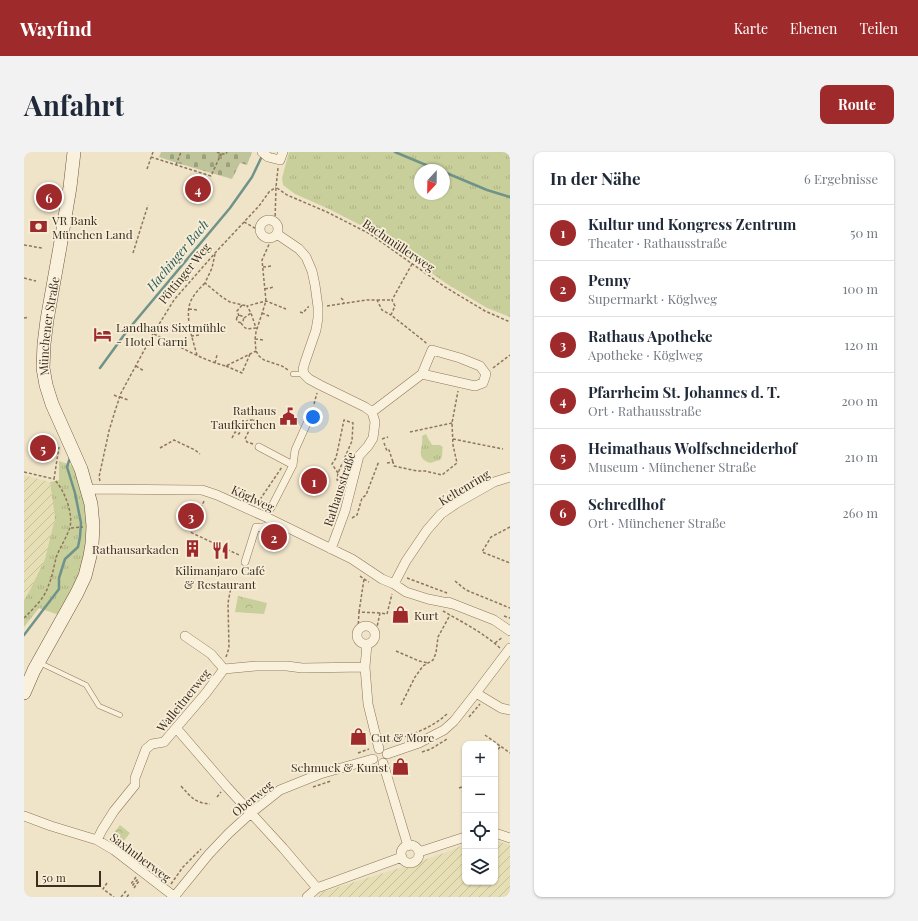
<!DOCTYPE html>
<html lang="de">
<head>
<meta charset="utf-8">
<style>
	body { margin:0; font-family:"Playfair Display",serif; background:#f2f2f3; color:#1f2937 }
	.controls { position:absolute; right:12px; bottom:12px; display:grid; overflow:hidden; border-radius:8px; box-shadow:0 1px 3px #0004 }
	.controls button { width:36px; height:36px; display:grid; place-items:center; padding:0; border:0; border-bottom:1px solid #e0e1e3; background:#fff; color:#1f2937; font:20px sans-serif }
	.compass { position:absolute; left:390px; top:12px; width:36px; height:36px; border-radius:50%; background:#fff; box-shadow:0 1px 3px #0004; rotate:202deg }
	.scale { position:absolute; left:12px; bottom:10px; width:65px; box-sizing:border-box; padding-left:4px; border:2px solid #3d2e20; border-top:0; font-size:11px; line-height:14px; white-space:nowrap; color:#3d2e20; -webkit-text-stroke:3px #f7eed8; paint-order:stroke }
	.you { position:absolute; left:289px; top:265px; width:14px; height:14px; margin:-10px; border:3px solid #fff; border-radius:50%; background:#1a73e8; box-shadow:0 0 0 6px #1a73e833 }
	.badge { display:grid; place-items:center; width:26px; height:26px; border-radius:50%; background:#9e2a2b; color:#fff; font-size:13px; font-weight:700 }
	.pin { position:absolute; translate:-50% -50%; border:2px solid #fff; box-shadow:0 1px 4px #0006 }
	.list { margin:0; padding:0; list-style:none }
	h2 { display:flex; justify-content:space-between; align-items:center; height:52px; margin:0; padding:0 16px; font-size:17px }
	h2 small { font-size:13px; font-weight:400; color:#747a83 }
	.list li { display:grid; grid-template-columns:26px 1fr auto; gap:12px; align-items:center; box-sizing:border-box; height:56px; padding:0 16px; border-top:1px solid #e0e1e3 }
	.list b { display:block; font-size:15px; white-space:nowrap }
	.list p { margin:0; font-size:13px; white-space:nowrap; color:#747a83 }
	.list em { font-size:13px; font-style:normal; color:#747a83 }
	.icon { flex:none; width:22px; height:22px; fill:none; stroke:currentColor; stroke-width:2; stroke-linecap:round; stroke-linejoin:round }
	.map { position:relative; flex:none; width:486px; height:745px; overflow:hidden; border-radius:8px }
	header { display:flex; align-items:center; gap:24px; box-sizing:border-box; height:56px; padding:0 20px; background:#9e2a2b; color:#fff }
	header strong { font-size:19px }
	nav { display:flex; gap:22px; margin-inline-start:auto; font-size:14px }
	.intro { display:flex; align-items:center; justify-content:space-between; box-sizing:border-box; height:96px; padding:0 24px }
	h1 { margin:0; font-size:28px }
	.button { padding:10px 18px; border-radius:8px; background:#9e2a2b; color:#fff; font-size:14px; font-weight:700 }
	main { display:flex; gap:24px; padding:0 24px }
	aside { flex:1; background:#fff; border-radius:8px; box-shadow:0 1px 3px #0004 }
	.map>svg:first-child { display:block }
	.farmland { fill:url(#farmland-furrows) }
	.grass { fill:url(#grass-tufts); fill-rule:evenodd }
	.cemetery { fill:url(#cemetery-stones) }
	.park { fill:url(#park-crowns) }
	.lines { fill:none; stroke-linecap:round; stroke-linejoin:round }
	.stream { stroke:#6f938a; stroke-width:2.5 }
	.service-casing { stroke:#8d765c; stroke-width:5.5 }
	.pedestrian-casing { stroke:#8d765c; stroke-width:8 }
	.minor-casing { stroke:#8d765c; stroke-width:10 }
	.secondary-casing { stroke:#6f573f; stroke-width:14 }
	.path { stroke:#8d765c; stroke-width:1.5; stroke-dasharray:3 2; stroke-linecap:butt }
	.service { stroke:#faf1dc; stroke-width:4.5 }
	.pedestrian { stroke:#faf1dc; stroke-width:7 }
	.minor { stroke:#faf1dc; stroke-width:9 }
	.secondary { stroke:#faf1dc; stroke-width:13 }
	.labels { text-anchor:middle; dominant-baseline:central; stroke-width:3.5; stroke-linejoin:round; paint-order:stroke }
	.poi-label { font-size:12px; fill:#3d2e20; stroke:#f7eed8; text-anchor:start }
	.street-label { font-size:12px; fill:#3d2e20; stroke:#f7eed8 }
	.water-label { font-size:13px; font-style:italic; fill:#2f5d5a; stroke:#f7eed8 }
</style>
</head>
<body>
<header>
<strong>Wayfind</strong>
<nav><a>Karte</a><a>Ebenen</a><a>Teilen</a></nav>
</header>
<div class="intro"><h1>Anfahrt</h1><a class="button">Route</a></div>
<main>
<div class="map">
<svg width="486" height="745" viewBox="0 0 486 745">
	<defs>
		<pattern id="farmland-furrows" width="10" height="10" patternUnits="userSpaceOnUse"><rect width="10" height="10" fill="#e6deb5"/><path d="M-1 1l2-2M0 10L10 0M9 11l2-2" fill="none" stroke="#c6bf9b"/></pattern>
		<pattern id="grass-tufts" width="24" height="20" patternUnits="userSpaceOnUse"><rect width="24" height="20" fill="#c9cf9b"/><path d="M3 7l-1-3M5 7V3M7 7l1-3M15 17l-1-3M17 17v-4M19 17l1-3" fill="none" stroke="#aeb285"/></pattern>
		<pattern id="cemetery-stones" width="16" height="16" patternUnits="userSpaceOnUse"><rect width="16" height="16" fill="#bfc49a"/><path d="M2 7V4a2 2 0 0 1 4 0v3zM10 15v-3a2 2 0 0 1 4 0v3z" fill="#9ca07d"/></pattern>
		<pattern id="park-crowns" width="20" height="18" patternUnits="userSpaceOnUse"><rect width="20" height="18" fill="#c9cf9b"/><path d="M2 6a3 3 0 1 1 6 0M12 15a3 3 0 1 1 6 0" fill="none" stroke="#aeb285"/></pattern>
	</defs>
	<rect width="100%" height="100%" fill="#f0e4c8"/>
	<path class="farmland" d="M0 323 26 330 31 366 21 407 6 438 0 448Z
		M471 688 486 693V745H293L298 740 382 714 423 700 441 692V730H471Z"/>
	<path class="grass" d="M265 0H486V165L463 156 423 132 348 79 305 57 271 42 259 33 258 26ZM396 18H420V42H396Z
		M402 282C404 287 406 289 408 293H416L419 295C417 300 420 303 416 308L406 311C390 305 400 296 398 284Z
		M35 309 50 314 63 357 62 400 49 438 35 463 15 456 0 475V448L6 438 21 407 31 366 26 330 35 328Z"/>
	<path class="cemetery" d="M137 0H228L223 13 216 11 208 27 153 11 135 5Z"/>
	<path class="park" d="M214 444 243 451 240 462 211 460Z
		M96 673 106 681 99 690 89 682Z"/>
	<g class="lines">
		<path class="stream" d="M371 0 414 18
			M420 20 463 38 486 45
			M76 216 103 179 206 56 228 25 238 4
			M0 483 35 437V426L41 407 54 395 56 385 57 371 51 341 43 315 46 306"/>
		<defs>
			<path id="service" d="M269 222H280
				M16 511 62 533 75 554 96 563"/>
			<path id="pedestrian" d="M235 295 269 313
				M247 356 269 313 271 298 288 260
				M221 410 232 375 238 376 242 374"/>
			<path id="minor" d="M238 0 244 5 256 8 259 0
				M236 77a9 9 0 1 1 18 0a9 9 0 1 1-18 0Z
				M253 82 275 97 282 105 288 119 291 133 294 155V166L292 178 281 210 279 217 280 222 285 227 296 233 341 255 348 260 351 270 349 286 344 294 335 304 321 359 307 397
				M348 260 398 222 408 198 436 206 456 214 462 222 459 231 451 234 398 222
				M63 338 71 337 173 338H178L193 343 244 366 328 407 358 427 370 432 382 440 404 447 429 452
				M370 432 382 409 403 378 417 362 433 351 470 330 486 325
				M424 450 470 468 486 479
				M333 483a9 9 0 1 1 18 0a9 9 0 1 1-18 0Z
				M161 484 187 502 200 517
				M343 492 341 515 344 552 355 597
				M452 541 477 556 486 558
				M153 577 203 635 259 696 293 736
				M363 602 395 591 420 578 430 569 452 541 486 496
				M359 611 384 694
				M0 664 27 674 73 688 90 698 151 745
				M471 681 486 686
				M73 688 78 678 90 659 111 633V626L122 597 128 592 140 590 182 541 200 517 232 514H263L278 516 341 515
				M377 702a9 9 0 1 1 18 0a9 9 0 1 1-18 0Z
				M395 700 441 685
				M150 745 185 702 205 681 227 661 256 638 296 622 349 607
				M283 745 293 736 378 705"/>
			<g id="secondary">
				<path id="s1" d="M0 541 10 518 53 441 61 424 66 404 68 392 69 374 67 352 57 317 28 252 22 233 19 216 20 192 23 168 36 95 46 35 50 0"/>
			</g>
		</defs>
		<use href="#service" class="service-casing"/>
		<use href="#pedestrian" class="pedestrian-casing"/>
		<use href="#minor" class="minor-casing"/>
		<use href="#secondary" class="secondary-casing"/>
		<path class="path" d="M193 0 197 2H202L203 0
			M127 5 187 24 197 2
			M152 13 157 0
			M123 17 129 0
			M253 36 263 43 303 60 346 82 421 135 461 159 486 170
			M251 69 252 35 254 16
			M220 70 236 79
			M247 88 238 108 242 149 232 180 231 187 232 199 235 204 240 208 258 214 264 218
			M0 93 18 96
			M109 101 124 53
			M191 102 188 116 181 131 198 145 206 150 223 154
			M388 112 368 148 371 154 367 163 400 189 403 192
			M239 115 248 114
			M0 126 12 129
			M241 137 250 135
			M317 146 319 148 320 152
			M353 148H367
			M303 154 343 148H353L358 158 367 163
			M165 157 174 158
			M276 160 279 161 284 155H285
			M238 161 245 164
			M212.5 167a3.5 3.5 0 1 1 7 0a3.5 3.5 0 1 1-7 0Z
			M215 164 213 159 218 153
			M0 166 5 165
			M220 166 227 161
			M217 171 220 175 223 177 232 176 227 161 223 154 242 149 262 157
			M130 182C154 193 177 208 202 214L232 199
			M167 184 176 183
			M231 187 240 188
			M173 203C169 189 161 165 166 151 169 143 175 137 181 131
			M191 211 193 203
			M112 214 120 219
			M202 214 218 221 226 202
			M469 216 486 203
			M90 243 96 246
			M96 245 104 248
			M290 252 293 241
			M386 280 428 271
			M208 286 211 280 215 282C219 273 219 267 230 268
			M358 287 364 285
			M429 287 479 297
			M360 291 363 299 365 298 369 310
			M229 292 223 290 221 287 230 268 236 269
			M136 296 150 288 171 298 176 302
			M363 311 369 310 370 314 393 319H401L418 323 433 311 429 293 428 271 434 239
			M0 320 30 327
			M314 321 308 312 312 306 320 268 329 271 328 289 314 321 313 328 319 329
			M30 327 35 295
			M76 329 75 325 85 279 91 259 97 241 129 182 150 148 191 101 235 54 245 40 252 35
			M180 349 166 380 215 403
			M234 352 237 346 258 315
			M328 366 333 363 338 346 342 343 355 309
			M486 375 467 385 458 400 486 411
			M47 376 59 375
			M336 424 340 427 345 430
			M383 426 423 441
			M431 429 442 438 486 456
			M419 459C438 470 460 481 476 496
			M335 460 340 427
			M480 464 486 466
			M0 466C10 456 21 446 25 432 29 423 30 412 33 403 37 394 42 386 45 378 51 364 40 337 30 327
			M334 477 335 460 356 461
			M351 478 353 475 356 461 363 462 368 442
			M471 491 479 485
			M372 499 395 509 404 511
			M202 505 205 496 204 451 206 440 209 432
			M377 553 391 525 399 514 409 508 412 501 414 485 426 463
			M445 565 456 552
			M461 583 486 601
			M362 591C385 583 406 578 424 561
			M398 600 407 597 423 587
			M334 601 345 597
			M471 601 476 595
			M369 615 374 608
			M344 617 352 619
			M157 634C167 645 171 651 186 652
			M289 635 307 629
			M435 636 441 634
			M193 645 197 640
			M112 725 107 732 109 733 114 727
			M83 731 79 737 90 745
			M147 732 159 715 177 697
			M110 736 115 729
			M97 745 102 739
			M103 745 105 742"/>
		<use href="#service" class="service"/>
		<use href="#pedestrian" class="pedestrian"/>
		<use href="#minor" class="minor"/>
		<use href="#secondary" class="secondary"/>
	</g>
	<defs>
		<symbol id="bank-bare" viewBox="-9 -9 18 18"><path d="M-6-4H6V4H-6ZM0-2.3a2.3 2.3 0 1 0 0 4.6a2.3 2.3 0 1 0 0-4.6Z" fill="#9e2a2b" stroke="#f7eed8" stroke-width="2.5" paint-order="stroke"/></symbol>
		<symbol id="hotel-bare" viewBox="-9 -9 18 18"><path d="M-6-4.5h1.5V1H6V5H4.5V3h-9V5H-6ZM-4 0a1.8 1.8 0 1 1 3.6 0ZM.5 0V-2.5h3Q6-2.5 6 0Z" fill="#9e2a2b" stroke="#f7eed8" stroke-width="2.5" paint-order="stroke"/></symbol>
		<symbol id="civic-bare" viewBox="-9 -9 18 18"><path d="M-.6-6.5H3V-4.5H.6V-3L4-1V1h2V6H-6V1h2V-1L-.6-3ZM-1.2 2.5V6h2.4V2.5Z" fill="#9e2a2b" stroke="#f7eed8" stroke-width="2.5" paint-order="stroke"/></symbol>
		<symbol id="building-bare" viewBox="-9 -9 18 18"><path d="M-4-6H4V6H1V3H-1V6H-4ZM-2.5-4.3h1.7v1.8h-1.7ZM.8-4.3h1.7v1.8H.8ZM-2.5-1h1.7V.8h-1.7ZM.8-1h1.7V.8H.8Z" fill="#9e2a2b" stroke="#f7eed8" stroke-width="2.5" paint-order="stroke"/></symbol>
		<symbol id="restaurant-bare" viewBox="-9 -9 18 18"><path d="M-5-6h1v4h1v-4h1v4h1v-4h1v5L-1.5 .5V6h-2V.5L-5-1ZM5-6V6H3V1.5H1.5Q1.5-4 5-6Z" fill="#9e2a2b" stroke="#f7eed8" stroke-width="2.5" paint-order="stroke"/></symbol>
		<symbol id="shop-bare" viewBox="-9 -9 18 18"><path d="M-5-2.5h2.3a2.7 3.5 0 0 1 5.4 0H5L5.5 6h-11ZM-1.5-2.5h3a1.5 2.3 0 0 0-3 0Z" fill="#9e2a2b" stroke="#f7eed8" stroke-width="2.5" paint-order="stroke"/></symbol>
	</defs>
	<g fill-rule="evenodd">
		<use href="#bank-bare" x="2" y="62" width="25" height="25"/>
		<use href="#hotel-bare" x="66" y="170" width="25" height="25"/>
		<use href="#civic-bare" x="252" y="252" width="25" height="25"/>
		<use href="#building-bare" x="156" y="384" width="25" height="25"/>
		<use href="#restaurant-bare" x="184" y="386" width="25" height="25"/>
		<use href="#shop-bare" x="364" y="450" width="25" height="25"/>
		<use href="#shop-bare" x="322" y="572" width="25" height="25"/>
		<use href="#shop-bare" x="364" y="602" width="25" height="25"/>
	</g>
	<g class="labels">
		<g class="poi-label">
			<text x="28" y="68">VR Bank<tspan x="28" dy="14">München Land</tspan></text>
			<text x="92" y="175">Landhaus Sixtmühle<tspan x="92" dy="14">- Hotel Garni</tspan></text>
			<text x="252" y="258" text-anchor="end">Rathaus<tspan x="252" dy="14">Taufkirchen</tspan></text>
			<text x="155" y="397" text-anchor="end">Rathausarkaden</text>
			<text x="196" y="418" text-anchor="middle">Kilimanjaro Café<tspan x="196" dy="14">&amp; Restaurant</tspan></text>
			<text x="390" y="463">Kurt</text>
			<text x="347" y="585">Cut &amp; More</text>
			<text x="364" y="615" text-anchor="end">Schmuck &amp; Kunst</text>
		</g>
		<g class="street-label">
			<text transform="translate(375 93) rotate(34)">Bachmüllerweg</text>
			<text transform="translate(160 121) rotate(-51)">Pöttinger Weg</text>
			<text stroke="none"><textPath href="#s1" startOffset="392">Münchener Straße</textPath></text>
			<text transform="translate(440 335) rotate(-31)">Keltenring</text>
			<text transform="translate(315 337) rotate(-72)">Rathausstraße</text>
			<text transform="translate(229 346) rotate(25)">Köglweg</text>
			<text transform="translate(159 548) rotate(-51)">Walleitnerweg</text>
			<text transform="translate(228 646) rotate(-39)">Oberweg</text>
			<text transform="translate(117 705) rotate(37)">Saxhuberweg</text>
		</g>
		<g class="water-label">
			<text transform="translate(153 103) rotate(-50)">Hachinger Bach</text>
		</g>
	</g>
</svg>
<div class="controls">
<button>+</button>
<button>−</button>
<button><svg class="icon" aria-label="locate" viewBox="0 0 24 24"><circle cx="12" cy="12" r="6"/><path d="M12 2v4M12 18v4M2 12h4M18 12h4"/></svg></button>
<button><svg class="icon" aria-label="layers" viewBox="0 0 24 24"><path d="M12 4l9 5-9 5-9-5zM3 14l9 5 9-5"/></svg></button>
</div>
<svg class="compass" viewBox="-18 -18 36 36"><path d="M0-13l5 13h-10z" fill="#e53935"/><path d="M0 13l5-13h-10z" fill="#747a83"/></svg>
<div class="scale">50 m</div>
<div class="you"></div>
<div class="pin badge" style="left:290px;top:329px">1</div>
<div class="pin badge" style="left:250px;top:385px">2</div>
<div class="pin badge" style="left:167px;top:364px">3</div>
<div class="pin badge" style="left:174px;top:37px">4</div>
<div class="pin badge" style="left:19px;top:296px">5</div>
<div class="pin badge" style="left:25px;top:45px">6</div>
</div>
<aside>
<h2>In der Nähe<small>6 Ergebnisse</small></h2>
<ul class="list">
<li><span class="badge">1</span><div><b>Kultur und Kongress Zentrum</b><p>Theater · Rathausstraße</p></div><em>50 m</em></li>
<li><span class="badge">2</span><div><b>Penny</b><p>Supermarkt · Köglweg</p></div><em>100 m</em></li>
<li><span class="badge">3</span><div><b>Rathaus Apotheke</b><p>Apotheke · Köglweg</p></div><em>120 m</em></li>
<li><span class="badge">4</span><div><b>Pfarrheim St. Johannes d. T.</b><p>Ort · Rathausstraße</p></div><em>200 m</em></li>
<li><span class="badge">5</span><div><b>Heimathaus Wolfschneiderhof</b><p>Museum · Münchener Straße</p></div><em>210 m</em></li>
<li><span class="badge">6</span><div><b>Schredlhof</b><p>Ort · Münchener Straße</p></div><em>260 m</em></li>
</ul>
</aside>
</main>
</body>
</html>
